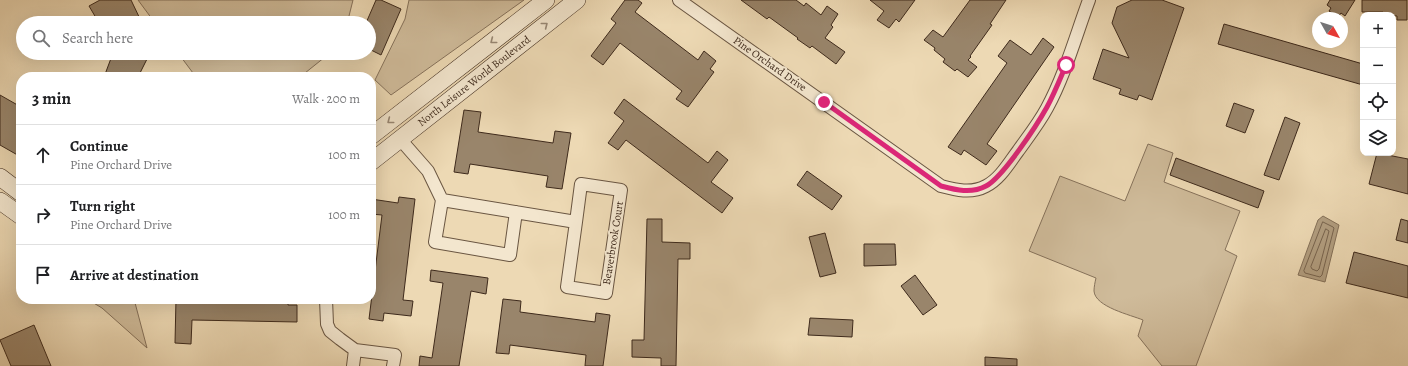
<!DOCTYPE html>
<html lang="en">
<head>
<meta charset="utf-8">
<style>
	body { margin:0; font-family:Alegreya,serif; background:#f6f6f6; color:#202124 }
	.controls { position:absolute; right:12px; top:12px; display:grid; overflow:hidden; border-radius:8px; box-shadow:0 4px 16px #0002 }
	.controls button { width:36px; height:36px; display:grid; place-items:center; padding:0; border:0; border-bottom:1px solid #e0e0e0; background:#fff; color:#202124; font:20px sans-serif }
	.compass { position:absolute; left:1312px; top:12px; width:36px; height:36px; border-radius:50%; background:#fff; box-shadow:0 4px 16px #0002; rotate:129deg }
	.stop { position:absolute; width:12px; height:12px; margin:-9px; border:3px solid #db2777; border-radius:50%; background:#fff }
	.stop.end { background:#db2777; border-color:#fff; box-shadow:0 1px 4px #0008 }
	.list { margin:0; padding:0; list-style:none }
	h2 { display:flex; justify-content:space-between; align-items:center; height:52px; margin:0; padding:0 16px; font-size:17px }
	h2 small { font-size:13px; font-weight:400; color:#757577 }
	.list li { display:grid; grid-template-columns:26px 1fr auto; gap:12px; align-items:center; box-sizing:border-box; height:60px; padding:0 16px; border-top:1px solid #e0e0e0 }
	.list b { display:block; font-size:15px; white-space:nowrap }
	.list p { margin:0; font-size:13px; white-space:nowrap; color:#757577 }
	.list em { font-size:13px; font-style:normal; color:#757577 }
	.icon { flex:none; width:22px; height:22px; fill:none; stroke:currentColor; stroke-width:2; stroke-linecap:round; stroke-linejoin:round }
	.map { position:relative; flex:none; width:1408px; height:366px; overflow:hidden }
	.search { position:absolute; background:#fff; box-shadow:0 4px 16px #0002; left:16px; top:16px; width:360px; height:44px; display:flex; align-items:center; gap:10px; box-sizing:border-box; padding:0 14px; border-radius:22px; color:#757577; font-size:15px }
	.panel { position:absolute; background:#fff; box-shadow:0 4px 16px #0002; left:16px; top:72px; width:360px; height:232px; border-radius:16px }
	.map>svg:first-child { display:block }
	.green { fill:#cfbb9a; stroke:#86725b }
	.water { fill:#b29e80; stroke:#847058 }
	.lines { fill:none; stroke-linecap:round; stroke-linejoin:round }
	.shore { stroke:#78644e; stroke-width:1 }
	.building { fill:#99856b; stroke:#3e2a1c }
	.street-casing { stroke:#6a5642; stroke-width:14 }
	.secondary-casing { stroke:#3e2a1c; stroke-width:18 }
	.street { stroke:#f3e6ce; stroke-width:12 }
	.secondary { stroke:#f3e6ce; stroke-width:17 }
	.oneway { stroke:#988875 }
	.route { stroke:#db2777; stroke-width:5 }
	.labels { text-anchor:middle; dominant-baseline:central; stroke-width:4; stroke-linejoin:round; paint-order:stroke }
	.street-label { font-size:11px; fill:#3e2a1c; stroke:#f3e6ce }
</style>
</head>
<body>
<div class="map">
<svg width="1408" height="366" viewBox="0 0 1408 366">
	<rect width="100%" height="100%" fill="#edd9b4"/>
	<filter id="stains"><feTurbulence type="fractalNoise" baseFrequency=".005" numOctaves="4"/><feColorMatrix values="0 0 0 0 .2 0 0 0 0 .09 0 0 0 0 .02 0 0 0 .5 -.17"/></filter>
	<radialGradient id="worn" r=".72"><stop offset=".6" stop-color="#630" stop-opacity="0"/><stop offset="1" stop-color="#630" stop-opacity=".3"/></radialGradient>
	<path class="green" d="M138 0H353L349 16 346 23H155Z
		M409 0H524L391 95 375 80 405 19Z
		M178 53H330L300 77H196Z
		M1148 144 1173 153 1164 182 1240 211 1225 250 1237 256 1196 366H1162L1138 336 1143 320C1131 315 1095 307 1094 291 1094 287 1095 282 1096 278L1029 251 1060 176 1125 201Z
		M87 299H134L147 348 102 308Z"/>
	<path class="water" d="M1323 216 1339 225 1325 282 1298 275 1318 220Z"/>
	<g class="lines">
		<path class="shore" d="M1323 222 1333 227 1334 228 1322 275 1320 277 1305 273 1304 271Z
			M1326 229 1329 231 1319 269 1317 271 1312 269 1311 267Z"/>
	</g>
	<path class="building" d="M100 0H131L142 23H99L89 6Z
		M376 0H381L401 9 381 55 369 49V23H366Z
		M625 0H638L642 3 635 12 698 60 704 51 716 61 710 69 714 72 688 107 676 99 682 91 620 43 603 65 591 56 616 23 611 19Z
		M741 0H796L804 6 806 3 821 15 827 6 838 14 831 25 833 27 825 38 845 52 836 64 812 46 810 48 797 39 798 38 769 17 767 19Z
		M870 0H915L899 22 896 19 889 28 877 20 884 11Z
		M970 0H1006L990 24 992 25 970 56 971 57 968 60 977 67 968 77 957 69 955 71 943 62 945 59 934 50 935 48 924 40 933 30 943 37Z
		M1132 0H1162L1184 8 1152 100 1139 95 1137 100 1119 94 1121 89 1093 79 1103 49 1129 58 1112 23 1117 7Z
		M1330 0H1355L1345 16 1341 13 1338 17 1329 11 1331 8 1327 5Z
		M1362 0H1407V20H1397V16L1384 15 1383 12H1362Z
		M1224 24 1363 64V85L1218 44Z
		M1043 38 1054 47 987 144 997 151 986 165 964 150 961 155 948 147 1007 63 998 56 1010 40 1031 55Z
		M113 53H150L138 77H104Z
		M0 95 21 107V157L0 145Z
		M624 99 708 163 717 151 728 160 711 182 733 198 722 213 626 140 618 150 608 143 624 121 614 113Z
		M1234 103 1254 110 1245 133 1226 126Z
		M464 110 481 112 478 132 553 143 555 131 571 133 562 189 546 187 548 176 470 164 468 174 454 172Z
		M1285 117 1300 123 1279 180 1264 175Z
		M1377 153 1408 159V194L1369 184Z
		M1176 158 1264 191 1258 208 1170 175Z
		M807 171 842 196 832 210 797 185Z
		M399 197 415 199 403 300 413 301 411 316 384 313 383 321 369 319 382 215 371 214V199L398 203Z
		M647 219H662V242L690 243V259H678L676 366H661V358L632 357V340H644Z
		M1401 219 1408 221V243L1396 240Z
		M825 233 836 273 820 277 809 237Z
		M864 244H895L896 265 864 266Z
		M1354 252 1408 266V298L1346 283Z
		M431 270 488 278 486 294 471 291 459 366H419L420 356 432 358 443 283 430 281Z
		M915 275 937 305 923 315 901 286Z
		M176 299H288V305H297V322L192 320 191 344 175 343Z
		M503 299 521 301 520 312 595 322 596 313 610 315 603 366H585L586 355 510 345 509 354 496 353Z
		M810 318 853 320 852 337 808 335Z
		M34 325 51 366H11L0 340Z
		M985 357 1017 359V366H985Z"/>
	<g class="lines">
		<defs>
			<path id="street" d="M679 0 941 186C956 190 971 194 986 186 1000 179 1009 163 1018 151 1028 137 1039 123 1047 108 1065 75 1076 35 1089 0
				M400 139 428 171 442 200 576 222 567 287 606 293 621 190 581 184 576 222
				M442 200 435 242 510 255 516 212
				M326 299 327 324 330 331 340 339 355 350 395 355 393 366
				M353 366 355 350"/>
			<path id="secondary" d="M371 136 546 0
				M371 162 577 0
				M0 177 21 193
				M0 201 21 216"/>
		</defs>
		<use href="#street" class="street-casing"/>
		<use href="#secondary" class="secondary-casing"/>
		<use href="#street" class="street"/>
		<use href="#secondary" class="secondary"/>
	</g>
	<defs><path id="oneway-chevron" d="M-2-3.5L2.5 0L-2 3.5" fill="none" stroke-width="1.6" stroke-linecap="round" stroke-linejoin="round"/></defs>
	<g class="oneway">
		<use href="#oneway-chevron" transform="translate(545 25) rotate(-38)"/>
		<use href="#oneway-chevron" transform="translate(493 41) rotate(142)"/>
		<use href="#oneway-chevron" transform="translate(390 121) rotate(142)"/>
	</g>
	<g class="lines">
		<path class="route" d="M824 102 941 186C956 190 971 194 986 186 1003 177 1037 125 1047 107 1054 94 1060 79 1066 65"/>
	</g>
	<g class="labels">
		<g class="street-label">
			<text transform="translate(770 64) rotate(35)">Pine Orchard Drive</text>
			<text transform="translate(474 81) rotate(-38)">North Leisure World Boulevard</text>
			<text transform="translate(613 243) rotate(-81)">Beaverbrook Court</text>
		</g>
	</g>
	<rect width="100%" height="100%" filter="url(#stains)"/>
	<rect width="100%" height="100%" fill="url(#worn)"/>
</svg>
<div class="controls">
<button>+</button>
<button>−</button>
<button><svg class="icon" aria-label="locate" viewBox="0 0 24 24"><circle cx="12" cy="12" r="6"/><path d="M12 2v4M12 18v4M2 12h4M18 12h4"/></svg></button>
<button><svg class="icon" aria-label="layers" viewBox="0 0 24 24"><path d="M12 4l9 5-9 5-9-5zM3 14l9 5 9-5"/></svg></button>
</div>
<svg class="compass" viewBox="-18 -18 36 36"><path d="M0-13l5 13h-10z" fill="#e53935"/><path d="M0 13l5-13h-10z" fill="#757577"/></svg>
<div class="stop" style="left:1066px;top:65px"></div>
<div class="stop end" style="left:824px;top:102px"></div>
<div class="search"><svg class="icon" aria-label="search" viewBox="0 0 24 24"><circle cx="10" cy="10" r="6"/><path d="M15 15l6 6"/></svg>Search here</div>
<section class="panel">
<h2>3 min<small>Walk · 200 m</small></h2>
<ul class="list">
<li><svg class="icon" aria-label="ahead" viewBox="0 0 24 24"><path d="M12 20V5M6 11l6-6 6 6"/></svg><div><b>Continue</b><p>Pine Orchard Drive</p></div><em>100 m</em></li>
<li><svg class="icon" aria-label="right" viewBox="0 0 24 24"><path d="M7 20v-9h11M14 6l5 5-5 5"/></svg><div><b>Turn right</b><p>Pine Orchard Drive</p></div><em>100 m</em></li>
<li><svg class="icon" aria-label="arrive" viewBox="0 0 24 24"><path d="M6 21V4h12l-3 4 3 4H6"/></svg><div><b>Arrive at destination</b></div></li>
</ul>
</section>
</div>
</body>
</html>
